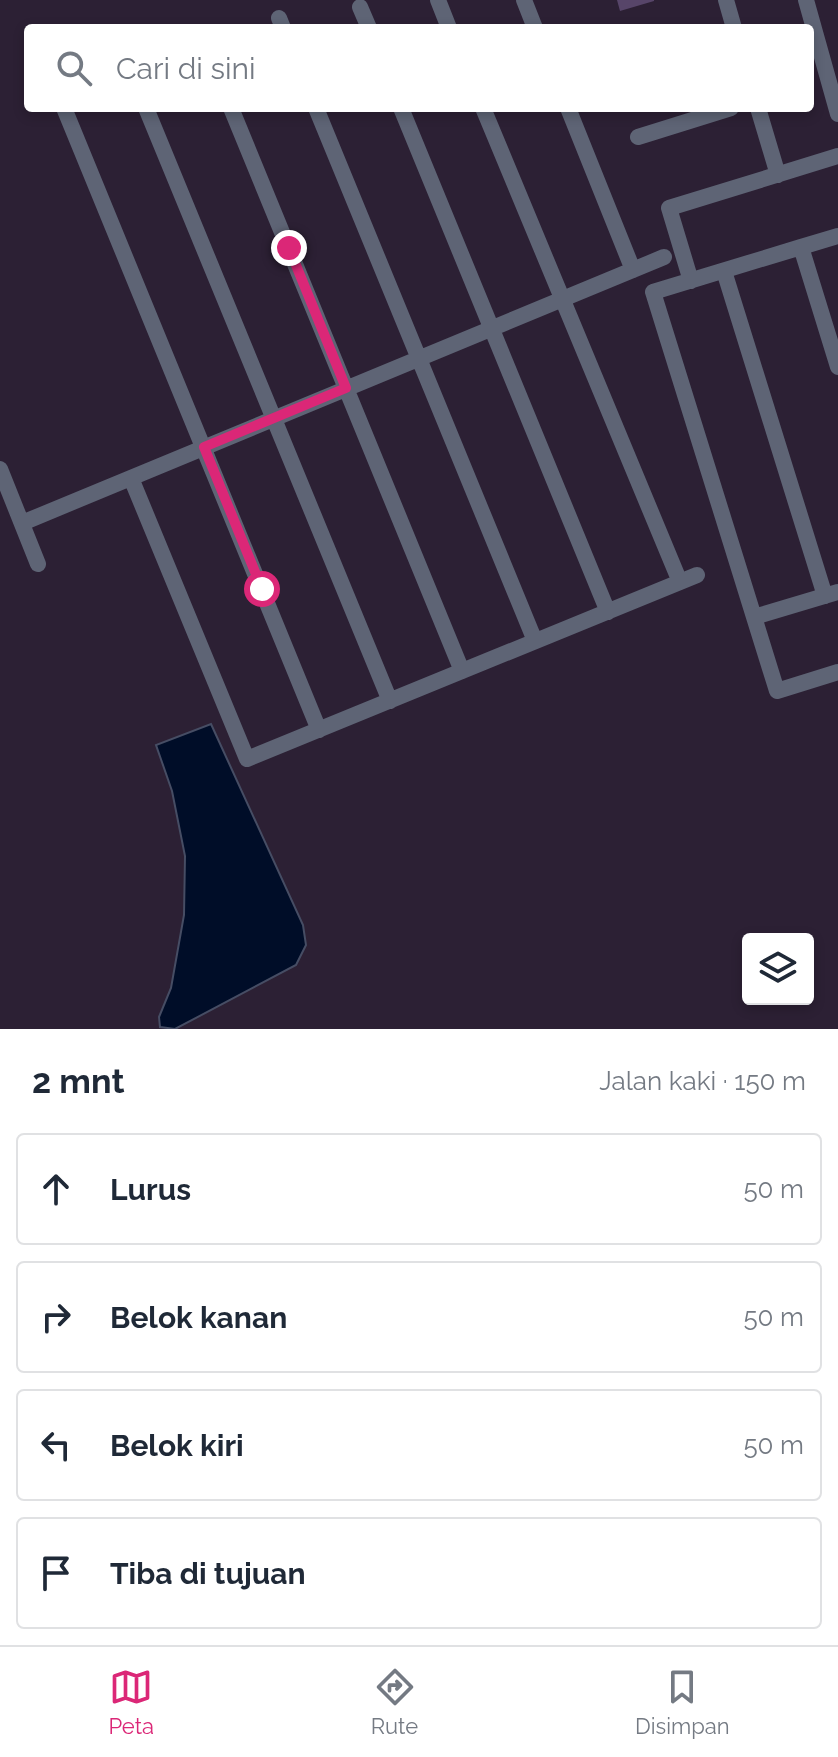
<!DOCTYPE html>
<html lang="id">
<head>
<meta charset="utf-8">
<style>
	body { margin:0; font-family:Raleway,sans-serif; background:#f2f2f3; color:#1f2937 }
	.controls { position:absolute; right:24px; bottom:24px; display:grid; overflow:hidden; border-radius:8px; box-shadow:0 4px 12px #0003 }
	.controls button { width:72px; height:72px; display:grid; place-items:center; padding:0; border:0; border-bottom:2px solid #e0e1e3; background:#fff; color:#1f2937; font:40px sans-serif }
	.stop { position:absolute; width:24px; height:24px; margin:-18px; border:6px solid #db2777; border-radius:50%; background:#fff }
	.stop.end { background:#db2777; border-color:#fff; box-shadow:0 2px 8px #0008 }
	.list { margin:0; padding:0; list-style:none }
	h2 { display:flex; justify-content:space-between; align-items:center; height:104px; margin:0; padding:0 32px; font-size:34px }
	h2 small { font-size:26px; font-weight:400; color:#747a83 }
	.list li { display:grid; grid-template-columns:52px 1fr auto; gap:24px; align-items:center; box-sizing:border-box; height:112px; margin:0 16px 16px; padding:0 16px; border:2px solid #e0e1e3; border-radius:8px }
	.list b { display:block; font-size:30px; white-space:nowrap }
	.list em { font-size:26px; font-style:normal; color:#747a83 }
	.icon { flex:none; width:44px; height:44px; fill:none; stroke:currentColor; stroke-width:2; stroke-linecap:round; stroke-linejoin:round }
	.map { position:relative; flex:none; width:838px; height:1029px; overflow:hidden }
	.search { position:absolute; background:#fff; box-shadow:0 4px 12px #0003; left:24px; right:24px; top:24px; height:88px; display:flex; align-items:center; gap:20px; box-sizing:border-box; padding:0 28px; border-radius:8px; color:#747a83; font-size:30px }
	.sheet { height:616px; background:#fff }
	nav { display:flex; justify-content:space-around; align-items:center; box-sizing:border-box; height:112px; border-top:2px solid #e0e1e3; background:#fff; font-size:22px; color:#747a83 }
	nav a { display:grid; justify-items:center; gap:4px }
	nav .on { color:#db2777 }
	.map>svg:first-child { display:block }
	.water { fill:#000d28; stroke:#464d64; stroke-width:2 }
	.building { fill:#574569 }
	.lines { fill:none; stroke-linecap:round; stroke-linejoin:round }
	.minor { stroke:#5e6475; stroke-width:16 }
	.route { stroke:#db2777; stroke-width:10 }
</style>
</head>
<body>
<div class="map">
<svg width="838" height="1029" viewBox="0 0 838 1029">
	<rect width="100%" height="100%" fill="#2c2034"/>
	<path class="water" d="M211 724 303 925 306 945 296 965 175 1029 160 1027 159 1017 171 988 184 915 185 856 172 791 156 745Z"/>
	<path class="building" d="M617 0H654V1L620 11Z"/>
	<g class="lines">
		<path class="minor" d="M438 0 449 28
			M524 0 535 28
			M726 0 734 28
			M806 0 838 114
			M360 7 369 28
			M279 18 283 28
			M64 108 319 730
			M146 108 390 701
			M231 108 462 671
			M316 108 535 641
			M401 108 608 612
			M483 108 680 582
			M568 108 633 270
			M758 108 778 175
			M638 137 731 108
			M801 247 838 236
			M724 271 825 596
			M691 281 669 208 838 156
			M838 367 801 247 653 292 777 691 838 672
			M0 469 38 564
			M131 478 247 759 697 575
			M22 523 664 257
			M754 617 838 592"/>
	</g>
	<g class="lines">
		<path class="route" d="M262 589 204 447 346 388 289 248"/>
	</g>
</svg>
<div class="controls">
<button><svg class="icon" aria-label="layers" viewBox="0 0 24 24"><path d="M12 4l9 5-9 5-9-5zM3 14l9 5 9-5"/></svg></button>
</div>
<div class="stop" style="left:262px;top:589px"></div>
<div class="stop end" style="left:289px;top:248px"></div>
<div class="search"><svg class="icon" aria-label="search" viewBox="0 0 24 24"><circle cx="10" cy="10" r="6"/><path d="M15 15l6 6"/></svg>Cari di sini</div>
</div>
<section class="sheet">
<h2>2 mnt<small>Jalan kaki · 150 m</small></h2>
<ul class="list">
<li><svg class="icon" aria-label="ahead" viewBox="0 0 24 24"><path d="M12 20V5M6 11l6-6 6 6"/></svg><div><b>Lurus</b></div><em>50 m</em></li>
<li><svg class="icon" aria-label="right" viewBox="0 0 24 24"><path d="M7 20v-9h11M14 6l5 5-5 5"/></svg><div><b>Belok kanan</b></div><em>50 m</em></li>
<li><svg class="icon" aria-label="left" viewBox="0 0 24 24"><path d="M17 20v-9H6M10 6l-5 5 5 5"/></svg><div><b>Belok kiri</b></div><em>50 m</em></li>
<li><svg class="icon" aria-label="arrive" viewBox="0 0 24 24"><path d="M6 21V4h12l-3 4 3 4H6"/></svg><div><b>Tiba di tujuan</b></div></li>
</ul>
</section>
<nav>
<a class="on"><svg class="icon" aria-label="map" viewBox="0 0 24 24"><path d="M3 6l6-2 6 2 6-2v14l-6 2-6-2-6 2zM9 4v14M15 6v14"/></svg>Peta</a>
<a><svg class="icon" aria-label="directions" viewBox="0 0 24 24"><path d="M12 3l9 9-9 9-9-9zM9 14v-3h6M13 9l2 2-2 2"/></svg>Rute</a>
<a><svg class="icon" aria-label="saved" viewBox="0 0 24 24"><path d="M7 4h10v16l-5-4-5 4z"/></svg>Disimpan</a>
</nav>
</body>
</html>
